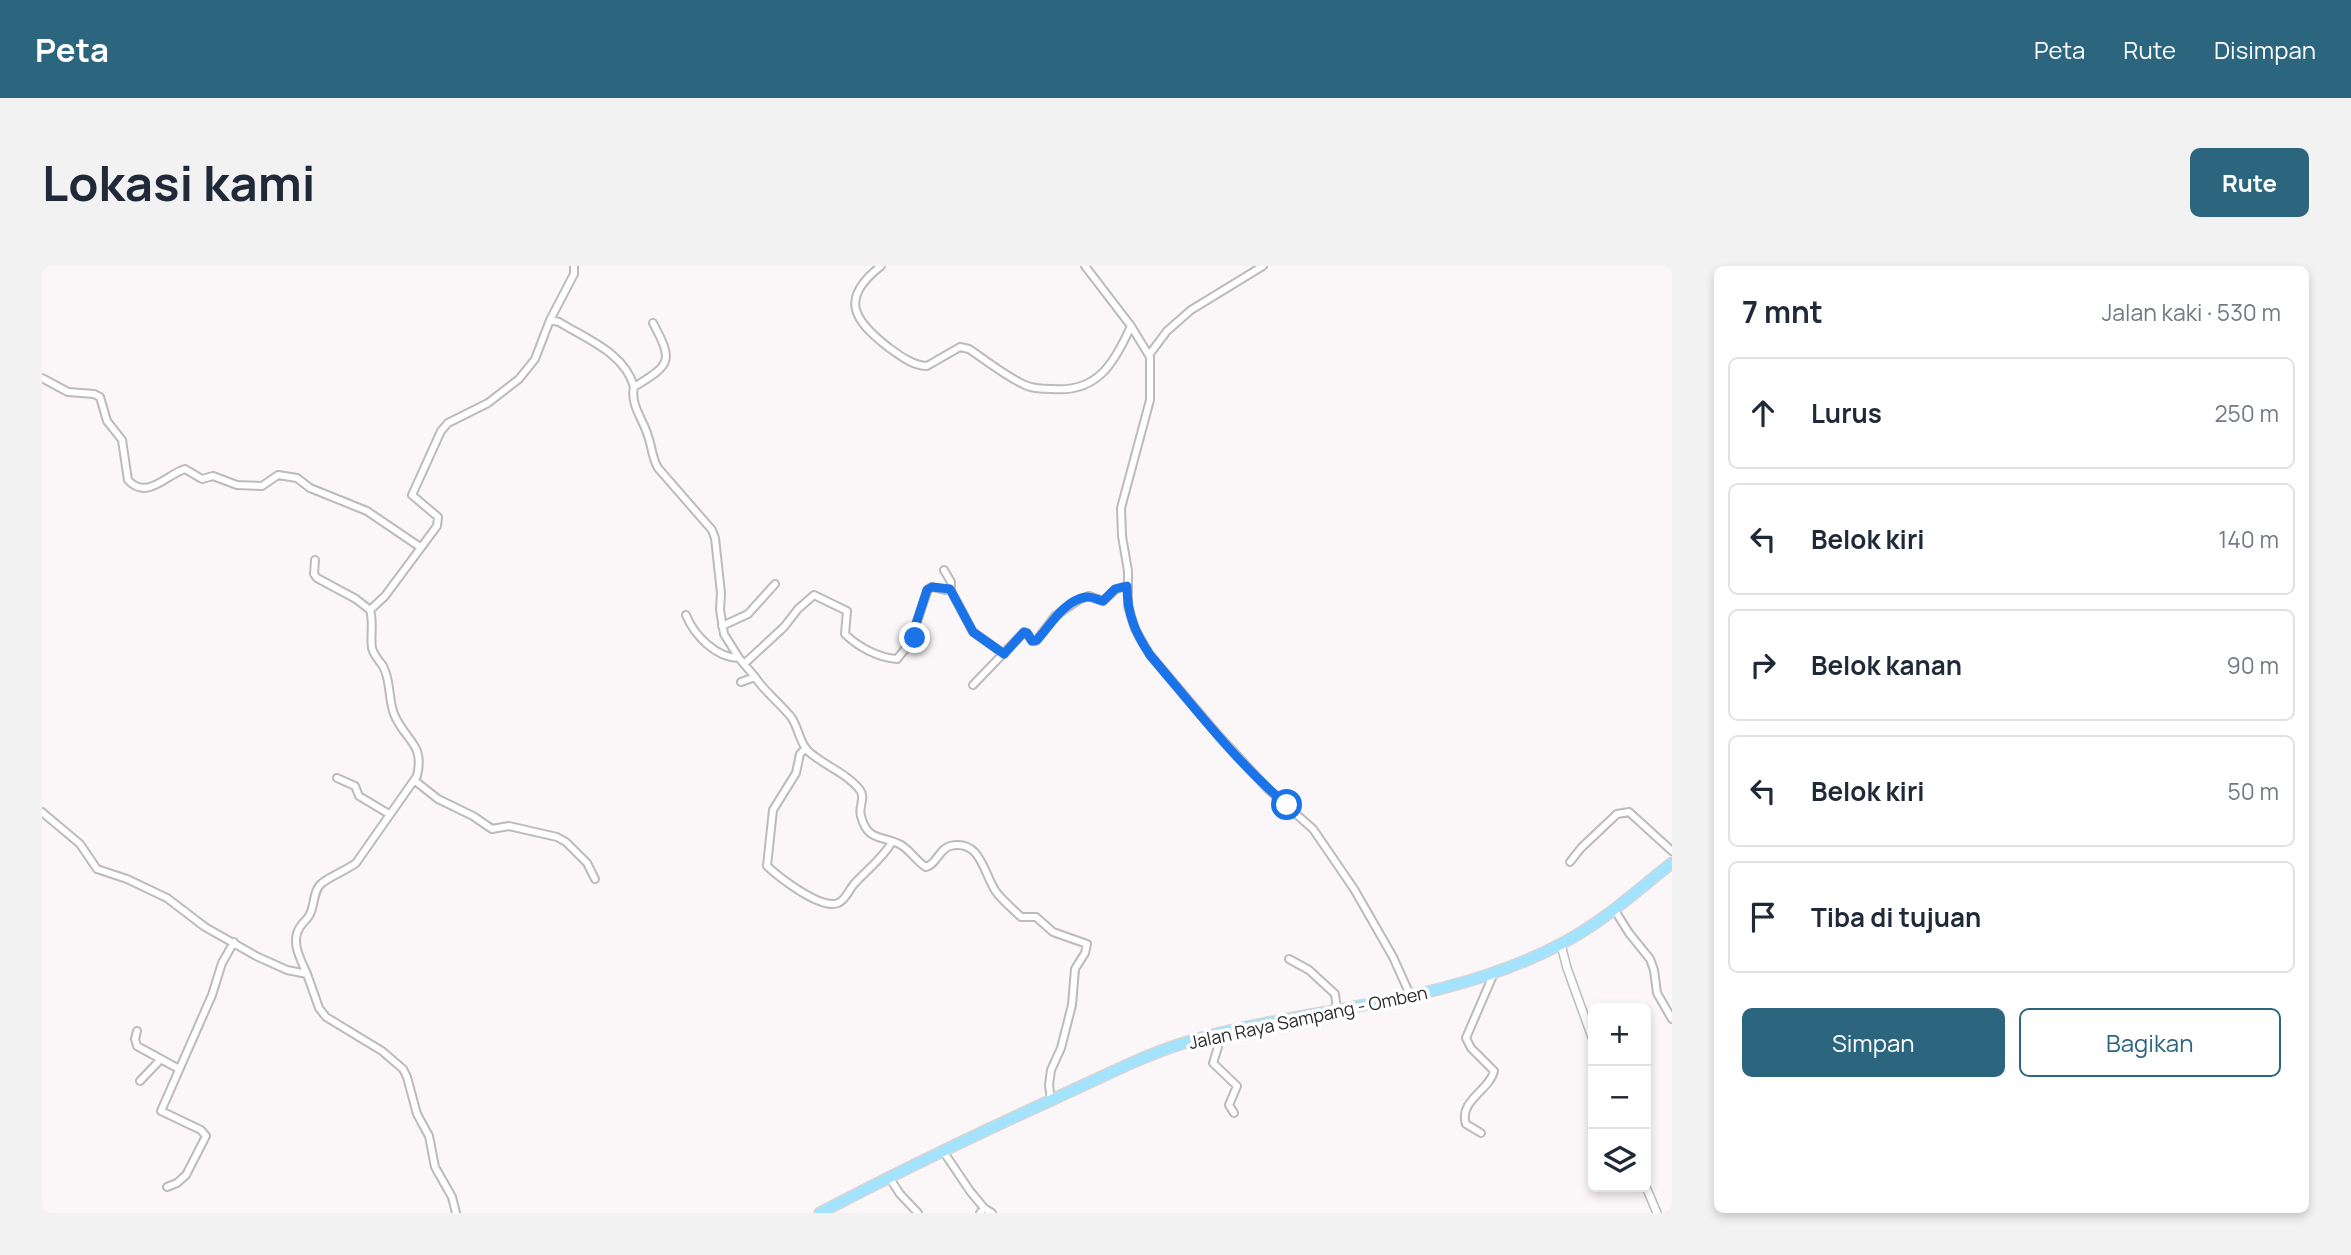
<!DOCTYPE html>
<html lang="id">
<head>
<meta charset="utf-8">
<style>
	body { margin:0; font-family:Manrope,sans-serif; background:#f2f2f3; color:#1f2937 }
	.controls { position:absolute; right:21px; bottom:21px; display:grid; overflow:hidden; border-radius:10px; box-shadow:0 4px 10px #0003 }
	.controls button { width:63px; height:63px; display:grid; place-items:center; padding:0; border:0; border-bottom:2px solid #e0e1e3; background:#fff; color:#1f2937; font:35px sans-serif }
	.stop { position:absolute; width:21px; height:21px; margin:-16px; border:5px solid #1a73e8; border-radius:50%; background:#fff }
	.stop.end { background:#1a73e8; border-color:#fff; box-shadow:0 2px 7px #0008 }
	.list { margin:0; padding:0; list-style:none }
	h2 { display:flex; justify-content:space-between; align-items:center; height:91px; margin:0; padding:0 28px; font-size:30px }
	h2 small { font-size:23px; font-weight:400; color:#747a83 }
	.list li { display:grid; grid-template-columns:46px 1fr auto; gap:21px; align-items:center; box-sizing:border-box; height:112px; margin:0 14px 14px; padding:0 14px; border:2px solid #e0e1e3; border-radius:10px }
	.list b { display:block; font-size:26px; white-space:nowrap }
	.list em { font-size:23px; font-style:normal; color:#747a83 }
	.actions { display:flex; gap:14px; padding:21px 28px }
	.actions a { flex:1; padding:16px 0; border:2px solid #2b657e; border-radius:10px; text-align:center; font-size:24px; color:#2b657e }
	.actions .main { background:#2b657e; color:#fff }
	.icon { flex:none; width:38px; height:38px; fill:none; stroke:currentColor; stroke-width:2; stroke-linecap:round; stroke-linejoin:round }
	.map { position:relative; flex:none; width:1630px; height:947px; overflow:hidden; border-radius:10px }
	header { display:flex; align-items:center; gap:42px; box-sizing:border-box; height:98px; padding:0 35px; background:#2b657e; color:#fff }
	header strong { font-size:33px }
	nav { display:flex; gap:38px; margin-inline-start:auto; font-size:24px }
	.intro { display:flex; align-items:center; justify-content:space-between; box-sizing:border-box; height:168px; padding:0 42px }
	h1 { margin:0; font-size:49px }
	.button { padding:18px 32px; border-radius:10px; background:#2b657e; color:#fff; font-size:24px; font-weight:700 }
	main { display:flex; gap:42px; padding:0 42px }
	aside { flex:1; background:#fff; border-radius:10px; box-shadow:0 4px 10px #0003 }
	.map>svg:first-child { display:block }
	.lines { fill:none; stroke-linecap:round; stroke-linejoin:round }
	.minor-casing { stroke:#bebabb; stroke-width:10 }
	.tertiary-casing { stroke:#bebabb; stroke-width:10 }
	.primary-casing { stroke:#d5d5d5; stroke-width:13 }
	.minor { stroke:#fff; stroke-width:6 }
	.tertiary { stroke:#fff; stroke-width:7 }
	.primary { stroke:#a4e3fe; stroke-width:10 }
	.route { stroke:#1a73e8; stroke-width:9 }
	.labels { text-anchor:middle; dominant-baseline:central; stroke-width:7; stroke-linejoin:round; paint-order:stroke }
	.street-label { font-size:18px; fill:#2c2b2b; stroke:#fff }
</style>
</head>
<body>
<header>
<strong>Peta</strong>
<nav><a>Peta</a><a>Rute</a><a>Disimpan</a></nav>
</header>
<div class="intro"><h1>Lokasi kami</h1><a class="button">Rute</a></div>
<main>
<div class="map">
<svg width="1630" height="947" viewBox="0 0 1630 947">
	<rect width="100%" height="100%" fill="#fbf6f7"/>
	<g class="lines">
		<defs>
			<path id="minor" d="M839 0C798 32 810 53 846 81 857 89 871 100 885 100L918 81 927 83C945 95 963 110 983 119 991 123 1001 123 1010 123 1055 127 1072 98 1089 60
				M1043 0 1089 60 1108 91V134L1079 242 1080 270 1086 305V340L1093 363 1108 389 1177 470 1227 524 1271 563 1312 623 1351 691 1369 731
				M508 54 532 8V0
				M611 57C631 95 630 98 592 121 588 139 601 153 606 170 610 181 610 192 616 202L670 264 673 272 679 327 678 344 682 368 697 392 713 411
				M1107 89 1125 65 1149 44 1221 0
				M0 112 26 126 52 128 58 131 65 155 80 174 86 214C105 235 125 208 143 203L160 213 171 210 195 219 220 220 236 209 255 212 268 222 325 245 378 281
				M273 294 272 308 275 312 314 333 328 344
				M908 323 931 366 962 388
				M644 349C652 369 674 392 697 392
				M680 360 706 348 733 318
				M702 398 742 361 756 343 772 329 805 345 803 368C815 380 836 392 855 393L877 366 874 358 886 323 890 321 903 324 909 322V316L902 304
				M699 416 713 411C723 426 738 437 749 451 757 462 757 476 766 485 781 499 805 507 818 524 824 532 816 541 819 550 825 574 838 570 855 577 867 581 873 595 884 601 895 598 897 583 908 580 940 572 942 611 955 627 962 636 971 643 979 651H994L1011 666 1045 678 1043 687 1033 703 1030 739 1019 782 1009 804 1007 819 1009 834
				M931 419 982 366 985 367 990 375H994L1013 350 1038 333 1047 330 1061 335 1074 323 1085 320
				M764 482 758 488 754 507 731 544 725 600C738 612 779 644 796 637 804 634 807 623 813 617 826 603 840 593 850 576
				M295 512 313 520 317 530 347 548
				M372 514 396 533 431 550 450 563 467 560 515 571 524 576 545 597 553 613
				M0 546 38 578 55 603 85 613 125 632 163 661 214 690 245 704 265 708 277 742 284 751 340 785 361 803 365 811 375 848 387 870 393 901 410 931 414 947
				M1528 596 1539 582 1575 548 1587 546 1630 585
				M1572 643 1587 667 1608 693 1612 704 1615 727 1630 753
				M1247 693 1267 704 1293 728 1295 744
				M265 708C259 694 248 676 258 661 261 656 266 653 268 648 273 638 271 624 280 617 291 609 303 605 314 597L375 510C383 477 363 475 352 448 346 432 349 415 341 400 337 394 332 390 330 382 328 369 332 358 328 344L343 330 395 260 396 251 370 229 399 165 406 157 446 137 477 113 493 93 508 54 517 56C544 73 583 87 592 121
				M95 765 93 773 95 780 137 803
				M1171 769 1176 781 1171 797 1195 820 1187 839 1192 847
				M98 815 118 794
				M1439 867 1424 858C1416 835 1448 824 1452 805L1429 782 1424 772 1452 707
				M901 885 928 925 942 942
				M847 911 858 928 876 947
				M125 921 135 917 144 909 164 870 159 864 119 845 170 729 180 697 192 676
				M938 947 942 942 950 947"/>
			<path id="tertiary" d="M1519 679 1525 702 1551 774
				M1604 921 1615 947"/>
			<path id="primary" d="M778 947C856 906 935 868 1016 831 1057 813 1099 790 1142 777 1175 766 1210 760 1245 753 1338 736 1434 723 1519 678 1560 657 1594 625 1630 597"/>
		</defs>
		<use href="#minor" class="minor-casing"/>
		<use href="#tertiary" class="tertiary-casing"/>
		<use href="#primary" class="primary-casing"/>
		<use href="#minor" class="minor"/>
		<use href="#tertiary" class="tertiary"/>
		<use href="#primary" class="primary"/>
	</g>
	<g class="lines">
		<path class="route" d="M873 372 877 366 874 358 885 324 890 321 908 323 931 366 962 388 982 366 985 367 990 375 995 374C1009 359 1021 335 1044 331 1049 330 1056 334 1061 335L1073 323 1085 320C1085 347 1093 367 1108 389 1152 441 1193 495 1245 539"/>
	</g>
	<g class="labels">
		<g class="street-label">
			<text transform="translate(1266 751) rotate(-12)">Jalan Raya Sampang - Omben</text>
		</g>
	</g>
</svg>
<div class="controls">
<button>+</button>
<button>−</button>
<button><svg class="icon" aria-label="layers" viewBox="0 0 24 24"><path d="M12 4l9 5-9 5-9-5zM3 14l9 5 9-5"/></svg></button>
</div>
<div class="stop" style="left:1245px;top:539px"></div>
<div class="stop end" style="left:873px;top:372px"></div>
</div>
<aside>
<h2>7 mnt<small>Jalan kaki · 530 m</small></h2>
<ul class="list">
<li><svg class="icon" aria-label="ahead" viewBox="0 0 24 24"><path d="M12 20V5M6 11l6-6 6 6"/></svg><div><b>Lurus</b></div><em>250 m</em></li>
<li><svg class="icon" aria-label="left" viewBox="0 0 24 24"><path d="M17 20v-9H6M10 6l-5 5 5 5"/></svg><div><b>Belok kiri</b></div><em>140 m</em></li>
<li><svg class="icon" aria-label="right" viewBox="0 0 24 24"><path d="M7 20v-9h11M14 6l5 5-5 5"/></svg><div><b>Belok kanan</b></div><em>90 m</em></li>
<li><svg class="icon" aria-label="left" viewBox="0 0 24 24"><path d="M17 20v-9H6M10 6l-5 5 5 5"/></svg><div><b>Belok kiri</b></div><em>50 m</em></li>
<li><svg class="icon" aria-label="arrive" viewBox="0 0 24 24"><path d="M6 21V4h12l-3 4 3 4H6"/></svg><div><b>Tiba di tujuan</b></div></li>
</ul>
<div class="actions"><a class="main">Simpan</a><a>Bagikan</a></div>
</aside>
</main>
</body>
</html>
